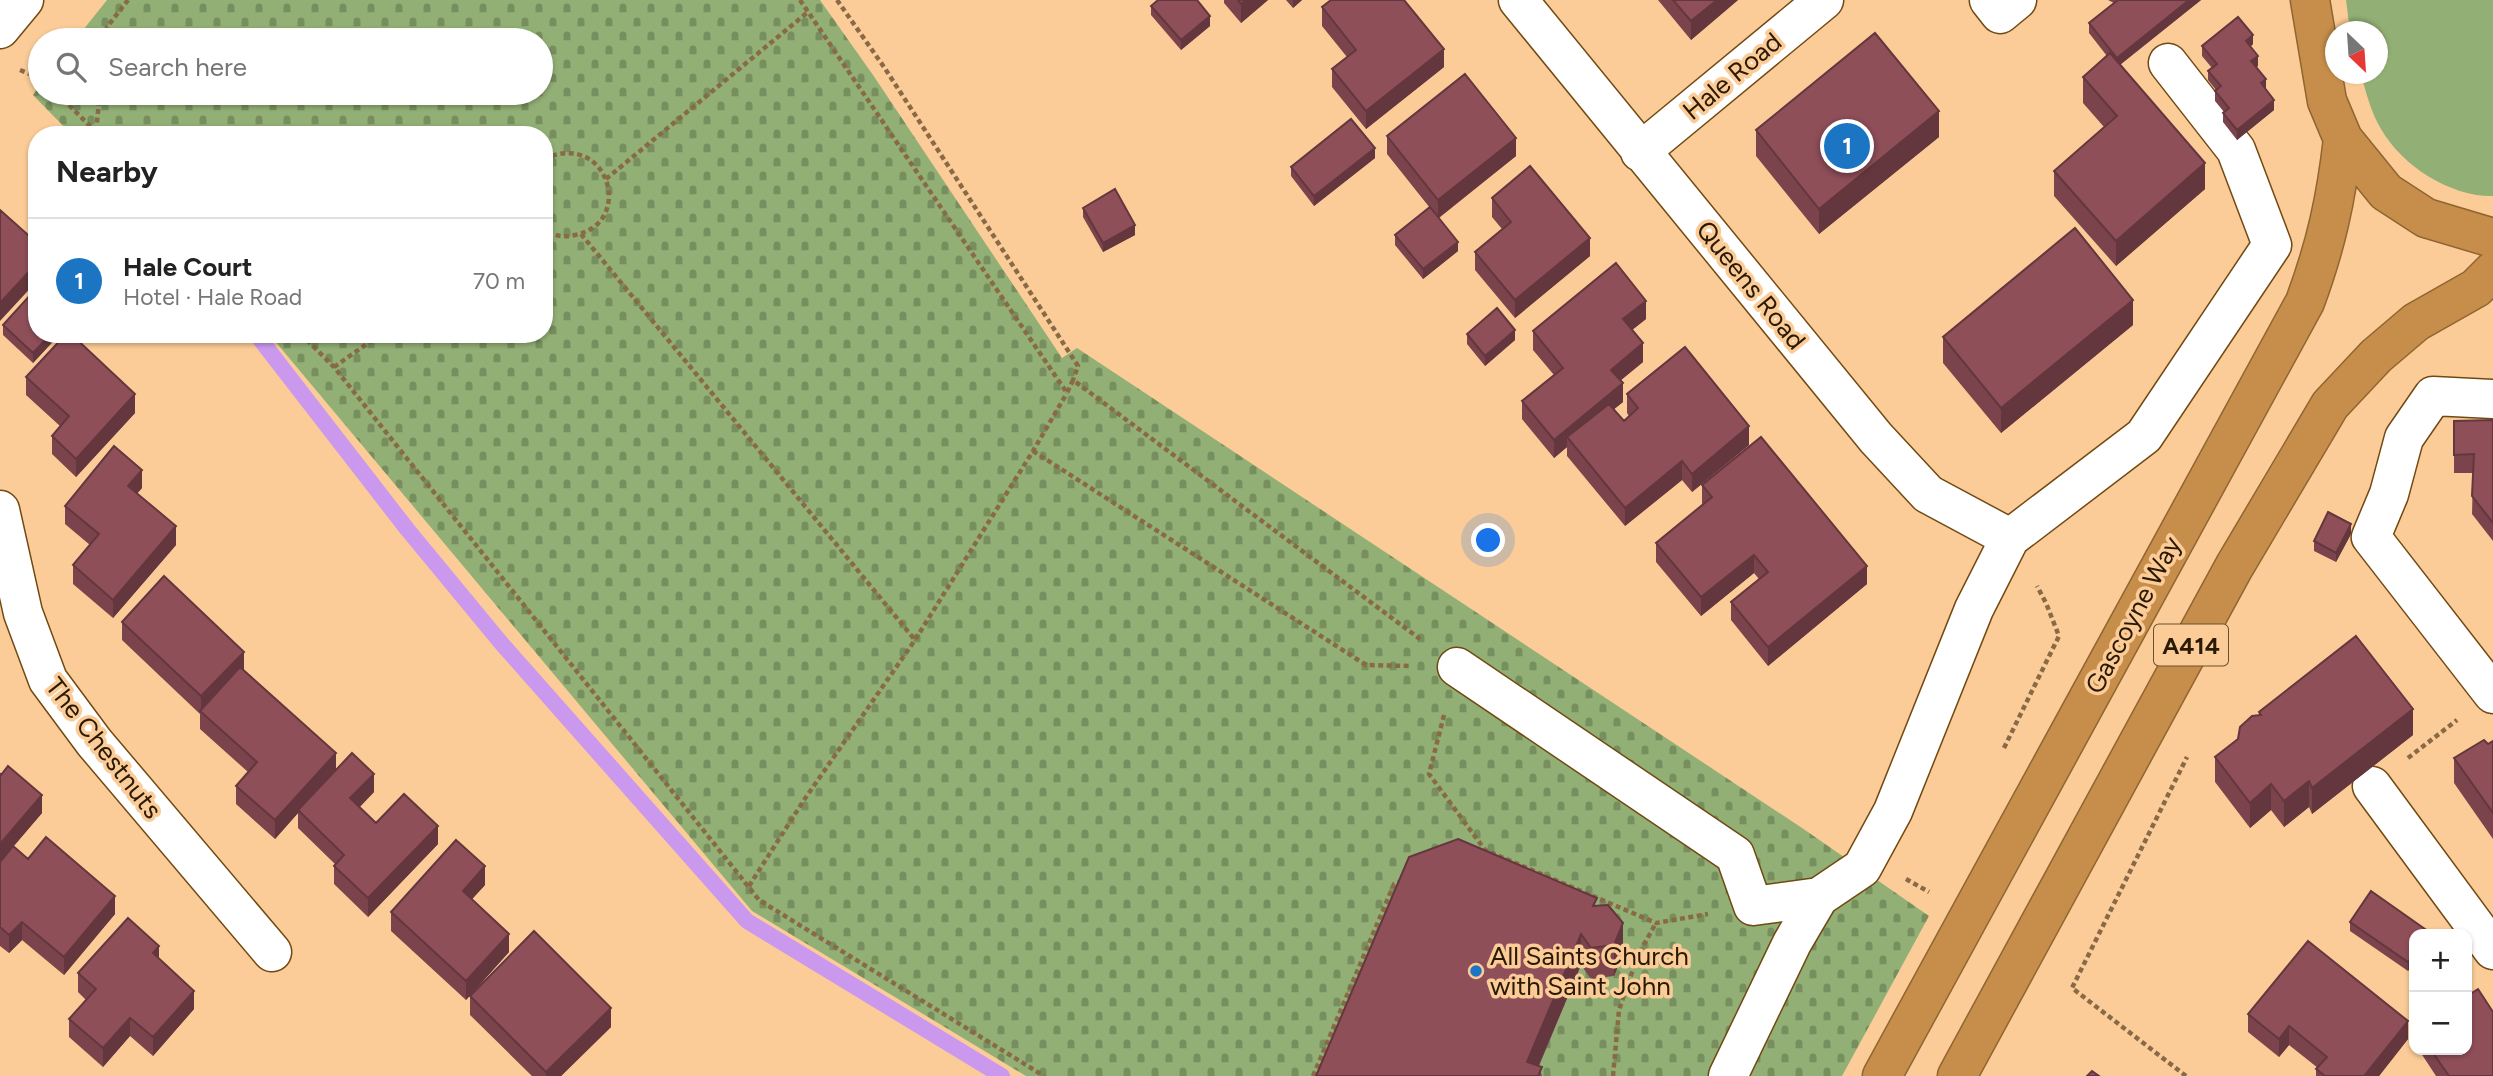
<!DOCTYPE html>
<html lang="en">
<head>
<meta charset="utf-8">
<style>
	body { margin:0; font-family:Figtree,sans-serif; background:#f2f2f2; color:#222 }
	.controls { position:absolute; right:21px; bottom:21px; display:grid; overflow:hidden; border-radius:14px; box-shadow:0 2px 5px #0004 }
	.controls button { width:63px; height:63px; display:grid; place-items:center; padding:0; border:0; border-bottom:2px solid #e0e0e0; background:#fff; color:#222; font:35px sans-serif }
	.compass { position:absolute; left:2325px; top:21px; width:63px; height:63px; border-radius:50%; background:#fff; box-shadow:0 2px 5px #0004; rotate:155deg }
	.you { position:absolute; left:1489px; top:541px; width:24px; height:24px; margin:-18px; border:5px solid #fff; border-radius:50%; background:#1a73e8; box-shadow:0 0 0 10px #1a73e833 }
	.badge { display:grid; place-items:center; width:46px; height:46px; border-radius:50%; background:#1b75c2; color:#fff; font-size:23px; font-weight:700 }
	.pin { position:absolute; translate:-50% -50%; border:4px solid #fff; box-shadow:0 2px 7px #0006 }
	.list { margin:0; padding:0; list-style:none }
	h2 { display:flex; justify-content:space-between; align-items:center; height:91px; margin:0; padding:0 28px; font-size:30px }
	h2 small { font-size:23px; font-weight:400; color:#767676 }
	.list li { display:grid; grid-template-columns:46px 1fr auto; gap:21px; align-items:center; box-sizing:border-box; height:126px; padding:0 28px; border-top:2px solid #e0e0e0 }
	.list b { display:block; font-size:26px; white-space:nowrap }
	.list p { margin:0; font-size:23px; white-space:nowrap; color:#767676 }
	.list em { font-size:23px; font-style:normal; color:#767676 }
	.icon { flex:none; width:38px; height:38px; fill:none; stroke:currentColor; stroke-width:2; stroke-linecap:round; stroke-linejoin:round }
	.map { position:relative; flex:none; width:2493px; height:1076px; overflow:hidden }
	.search { position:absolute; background:#fff; box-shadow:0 2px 5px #0004; left:28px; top:28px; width:525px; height:77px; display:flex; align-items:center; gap:18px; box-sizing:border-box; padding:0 24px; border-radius:38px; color:#767676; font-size:26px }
	.panel { position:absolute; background:#fff; box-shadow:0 2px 5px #0004; left:28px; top:126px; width:525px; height:217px; border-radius:28px }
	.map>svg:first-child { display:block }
	.grass { fill:#92b075 }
	.cemetery { fill:url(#cemetery-stones) }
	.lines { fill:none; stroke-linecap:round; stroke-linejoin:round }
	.stream { stroke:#ca99ee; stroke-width:16 }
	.minor-casing { stroke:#714912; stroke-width:41 }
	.highway-casing { stroke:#8f6532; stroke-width:41 }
	.path { stroke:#896a47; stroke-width:4.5; stroke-dasharray:5 3.5; stroke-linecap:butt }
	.minor { stroke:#fff; stroke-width:38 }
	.highway { stroke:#c68e4a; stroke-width:38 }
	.wall { fill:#7b444d }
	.shaded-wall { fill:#64373e }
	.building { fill:#8f4f59; stroke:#64373e; stroke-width:2 }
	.poi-dot { fill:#1b75c2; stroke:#fbcc97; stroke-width:2.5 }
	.labels { text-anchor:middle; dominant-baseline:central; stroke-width:7; stroke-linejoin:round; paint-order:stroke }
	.shield { fill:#fbcc97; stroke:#694f30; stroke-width:2 }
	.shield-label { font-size:24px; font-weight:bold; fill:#2a1904 }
	.street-label { font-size:26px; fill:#2a1904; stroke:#fbcc97 }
	.poi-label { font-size:26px; fill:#2a1904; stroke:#fbcc97; text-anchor:start }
</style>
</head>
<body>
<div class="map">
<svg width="2493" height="1076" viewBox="0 0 2493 1076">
	<defs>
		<pattern id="cemetery-stones" width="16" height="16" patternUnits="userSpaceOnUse" patternTransform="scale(1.75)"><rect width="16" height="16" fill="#92b075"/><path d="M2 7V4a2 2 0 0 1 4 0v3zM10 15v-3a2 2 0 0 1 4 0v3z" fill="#778e5e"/></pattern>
	</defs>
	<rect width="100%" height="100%" fill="#fbcc97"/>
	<path class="grass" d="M2346 0H2493V196C2451 197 2402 166 2381 129 2371 112 2366 93 2361 74H2378V32L2350 31Z"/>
	<path class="cemetery" d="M107 0H820L873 75 1062 358 1077 348 1805 830 1929 916 1842 1076H1026L752 911 269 334H544V135H72L33 95 40 85V93H541V40H75Z"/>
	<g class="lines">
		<path class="stream" d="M256 334 407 529 502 644 747 921 1002 1076"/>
		<defs>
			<path id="minor" d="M1518 0 1876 438 1928 494 2010 538 1974 609 1893 811 1862 868 1819 897 1792 943 1728 1076
				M1989 0 2000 14 2017 0
				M0 29 24 0
				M1640 152 1824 0
				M2493 399 2433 396 2404 438 2389 494 2371 537 2493 694
				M0 510 23 613 48 680 94 742 272 952
				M2010 538 2144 436 2272 245 2236 150 2168 63
				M1457 667 1735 855 1753 906 1819 897
				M2372 786 2493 950"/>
			<path id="highway" d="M2310 0 2327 101 2343 139 2386 192 2426 218 2493 238
				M1882 1076 2305 302C2326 245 2336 200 2343 139
				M1957 1076 2234 567 2330 405 2376 356 2416 322 2476 288 2493 271"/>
		</defs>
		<use href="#minor" class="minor-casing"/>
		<use href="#highway" class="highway-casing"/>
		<path class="path" d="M800 0 1067 393 1073 380 1420 639
			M837 0 884 67 1078 366 1073 380
			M106 40 107 27 128 0
			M20 70 40 78
			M57 93 99 135
			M96 131 100 93
			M544 159C608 129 636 223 575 235 564 238 554 236 544 229
			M606 179 808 12
			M581 234 915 640
			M301 334 334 367 759 900 1044 1076
			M334 367 381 334
			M1033 451 1366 665 1411 666
			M1444 715 1429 774 1485 850 1656 923 1708 914
			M2004 748 2059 636 2046 603 2037 586
			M2408 758 2457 720
			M1906 879 1929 892
			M749 886 804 800 915 640 1033 451 1067 393
			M1313 1076 1394 884 1402 881
			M1613 1076 1619 1010 1638 955 1656 923
			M2186 1076 2072 988 2187 757"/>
		<use href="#minor" class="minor"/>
		<use href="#highway" class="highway"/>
	</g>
	<path class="wall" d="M1224 0H1268L1241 23 1224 3Z
		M1286 0H1302L1293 8Z
		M1658 0H1738L1691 40Z
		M2108 0H2201L2120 65 2205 189 2116 266 2054 196V171L2104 127 2083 103V77L2107 56 2089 33V23L2114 3Z
		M1151 6 1210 26 1181 50 1151 15Z
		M1322 7 1444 67 1366 129 1332 87V69L1347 57 1322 26Z
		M2253 44 2250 47 2258 66 2256 67 2274 110 2237 140 2223 122V113L2224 112 2215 101V91L2216 90 2208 80V71L2212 68 2202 56V46Z
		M1756 130 1939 137 1819 234 1756 156Z
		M1387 136 1516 156 1439 218 1458 251 1423 279 1395 245V235L1430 208 1387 154Z
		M1375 158 1314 206 1291 176V167Z
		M1492 198 1590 256 1515 318 1475 270V252L1502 229 1492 217Z
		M1083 208 1135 235 1103 252 1083 217Z
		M1646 319 1632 330 1643 362 1620 381 1623 402 1614 409 1624 421 1629 416 1627 413V394L1749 445 1692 492 1682 480 1625 526 1567 456V447L1554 458 1522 419V401L1554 375 1533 350V331Z
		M3 325 37 334H60L33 363 3 335Z
		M2133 325 2001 433 1943 363V337Z
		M1467 334 1515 340 1485 366 1467 344Z
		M26 377 135 413 76 477 52 454V436L60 426 26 395Z
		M2493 420V541L2472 514 2473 473H2454V421Z
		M1702 485 1867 584 1768 666 1731 620V602L1759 579 1754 573 1701 616 1656 562V543L1703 505 1702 503Z
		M142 488 137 493 176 545 113 618 73 584V565L90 545 65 524V506Z
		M2351 534 2336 562 2314 551V541Z
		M122 622 244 670 336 771 374 792 360 807 376 823 438 844 368 917 334 884V866L335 864 298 828V813L275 839 236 804V786L248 772 200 729V714L122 640Z
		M2259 712 2413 735 2312 814 2309 807 2284 827 2271 810 2250 828 2215 782V757L2238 739 2259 715Z
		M2493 741V839L2454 783V758L2488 744Z
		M0 774 42 813 13 847 28 859 115 914 64 975 22 940 9 953 0 946Z
		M485 885 472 899 509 952 466 1000 391 931V912Z
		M1597 906 1623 954 1614 976 1591 979 1581 965 1539 1066 1542 1076H1316Z
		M2350 922 2429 934H2414V962L2408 971 2350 931Z
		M159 959 194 1009 153 1056 130 1036 103 1067 69 1037V1019L86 1000 78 992V973Z
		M470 996 611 1027 561 1076H532L470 1015Z
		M2248 1014 2408 1039 2379 1076H2316V1069L2318 1068 2289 1045 2279 1057 2248 1032Z
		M2419 1050H2467L2493 1076H2436Z"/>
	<path class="shaded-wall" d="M1246 0H1268L1241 23V4Z
		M1293 0H1302L1293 8Z
		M1717 0H1738L1691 40V21Z
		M2189 0H2201L2117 67V58Z
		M1210 16V26L1181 50V40Z
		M2253 35V44L2246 51V41Z
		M1444 49V67L1366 129V111Z
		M2258 56V66L2251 71V61Z
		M2266 79V89L2261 93V83Z
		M2274 100V110L2237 140V130Z
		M1939 111V137L1819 234V209Z
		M1516 138V156L1438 218V200Z
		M1375 148V158L1314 206V196Z
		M2205 163V189L2116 266V241Z
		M1135 225V235L1103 252V243Z
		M1590 238V256L1515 318V300Z
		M1458 242V251L1423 279V269Z
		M37 263V281L0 321V303Z
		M2133 300V325L2001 433V408Z
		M1646 301V319L1623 337V319Z
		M1515 330V340L1485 366V356Z
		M51 334H60L33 363V353Z
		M1643 343V362L1611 388V370Z
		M1623 383V402L1572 443 1567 437V447L1554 458V440Z
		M135 394V413L76 477V459Z
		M1749 426V445L1692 492V474Z
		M1682 461V480L1625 526V508Z
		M142 470V488L128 504V486Z
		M2351 524V534L2336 562V553Z
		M176 526V545L113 618V600Z
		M1754 555V573L1701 616V597Z
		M1867 566V584L1768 666V647Z
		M244 652V670L203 713 201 712V696Z
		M2413 709V735L2312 814V788Z
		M336 753V771L298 810V813L275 839V820Z
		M374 774V792L350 816V798Z
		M2309 781V807L2284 827V801Z
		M2271 784V810L2250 828V803Z
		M42 795V813L0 862V844Z
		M438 826V844L368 917V898Z
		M485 866V885L463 909V891Z
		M115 896V914L64 975V957Z
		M22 922V940L9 953V935Z
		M1623 923V954L1614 976V945Z
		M509 934V952L466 1000V981Z
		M1581 934V965L1534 1076 1527 1062Z
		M159 946V964L153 953Z
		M2414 953V962L2408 971V962Z
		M194 991V1009L153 1056V1037Z
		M611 1008V1027L561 1076H546V1072Z
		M130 1018V1036L103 1067V1048Z
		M2408 1021V1039L2379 1076H2364Z
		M2289 1026V1045L2279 1057V1039Z"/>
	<path class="building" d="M1158 0H1197L1210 16 1181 40 1151 6Z
		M1238 0H1246L1241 4Z
		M1331 0H1404L1444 49 1366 111 1332 69 1356 50 1322 7Z
		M1673 0H1717L1691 21Z
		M2118 0H2189L2117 58 2089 23Z
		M2238 17 2253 35 2246 41 2258 56 2251 61 2266 79 2261 83 2274 100 2237 130 2223 113 2229 108 2215 91 2221 86 2208 71 2217 64 2202 46Z
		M1875 33 1939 111 1819 209 1756 130Z
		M2110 53 2205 163 2116 241 2054 171 2117 116 2083 77Z
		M1465 74 1516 138 1438 200 1387 136Z
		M1351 119 1375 148 1314 196 1291 167Z
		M1530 166 1590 238 1515 300 1475 252 1511 222 1492 198Z
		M1115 189 1135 225 1103 243 1083 208Z
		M1430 207 1458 242 1423 269 1395 235Z
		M0 210 37 243V263L0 303Z
		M2075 228 2133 300 2001 408 1943 337Z
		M1616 263 1646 301 1623 319 1643 343 1611 370 1623 383 1554 440 1522 401 1563 368 1533 331Z
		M32 293 37 297V334H51L33 353 3 325Z
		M1497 308 1515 330 1485 356 1467 334Z
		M66 334H71L135 394 76 459 52 436 69 416 26 377Z
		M1685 347 1749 426 1692 474 1682 461 1625 508 1567 437 1609 404 1624 421 1638 408 1627 394Z
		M2493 420V523L2472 496 2474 454 2454 455V421Z
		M1761 437 1867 566 1768 647 1731 602 1768 572 1754 555 1701 597 1656 543 1712 497 1702 485Z
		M114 446 142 470 128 486 176 526 113 600 73 565 99 534 65 506Z
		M2328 512 2351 524 2336 553 2314 541Z
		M164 576 244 652 201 696 122 622Z
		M2356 636 2413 709 2312 788 2309 781 2284 801 2271 784 2250 803 2215 757 2238 739 2240 727 2252 716 2261 715 2259 712Z
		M240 667 336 753 275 820 236 786 257 762 200 711Z
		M2484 740 2488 744 2493 741V813L2454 758Z
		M352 753 374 774 350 798 376 823 404 794 438 826 368 898 334 866 344 855 298 810Z
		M8 766 42 795 0 844V774L1 775Z
		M46 837 115 896 64 957 22 922 9 935 0 927V862L13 846 28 859Z
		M1458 839 1597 898 1593 906 1608 905 1623 923 1614 945 1591 948 1581 934 1527 1062 1542 1067 1538 1076H1316L1409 857Z
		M456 840 485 866 463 891 509 934 466 981 391 912Z
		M2371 891 2429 932 2427 934H2414V953L2408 962 2350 922Z
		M128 918 159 946 153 953 194 991 153 1037 130 1018 103 1048 69 1019 96 989 78 973Z
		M534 931 611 1008 546 1072 470 996Z
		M2308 941 2408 1021 2364 1076H2325L2316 1069 2327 1057 2289 1026 2279 1039 2248 1014Z
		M2478 989 2493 1012V1076H2449L2431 1050H2467V996Z
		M2092 1071 2099 1076H2087Z"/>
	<circle class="poi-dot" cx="1476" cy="971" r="7"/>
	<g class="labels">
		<rect class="shield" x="2154" y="624.5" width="74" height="41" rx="5"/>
		<g class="shield-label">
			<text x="2191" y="645">A414</text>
		</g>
		<g class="street-label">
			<text transform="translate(1732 76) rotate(-40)">Hale Road</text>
			<text transform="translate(1751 285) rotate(51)">Queens Road</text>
			<text transform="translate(2133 615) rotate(-62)">Gascoyne Way</text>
			<text transform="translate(104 748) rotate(52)">The Chestnuts</text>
		</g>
		<g class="poi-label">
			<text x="1490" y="956">All Saints Church<tspan x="1490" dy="30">with Saint John</tspan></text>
		</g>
	</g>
</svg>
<div class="controls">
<button>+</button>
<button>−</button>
</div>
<svg class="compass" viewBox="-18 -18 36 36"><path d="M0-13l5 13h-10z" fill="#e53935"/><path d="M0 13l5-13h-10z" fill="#767676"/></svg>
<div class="you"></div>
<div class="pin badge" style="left:1847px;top:146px">1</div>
<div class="search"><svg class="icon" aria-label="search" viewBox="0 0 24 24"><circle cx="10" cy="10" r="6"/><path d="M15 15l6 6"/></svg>Search here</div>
<section class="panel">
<h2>Nearby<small></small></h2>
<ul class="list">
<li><span class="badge">1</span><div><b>Hale Court</b><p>Hotel · Hale Road</p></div><em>70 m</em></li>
</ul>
</section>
</div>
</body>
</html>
